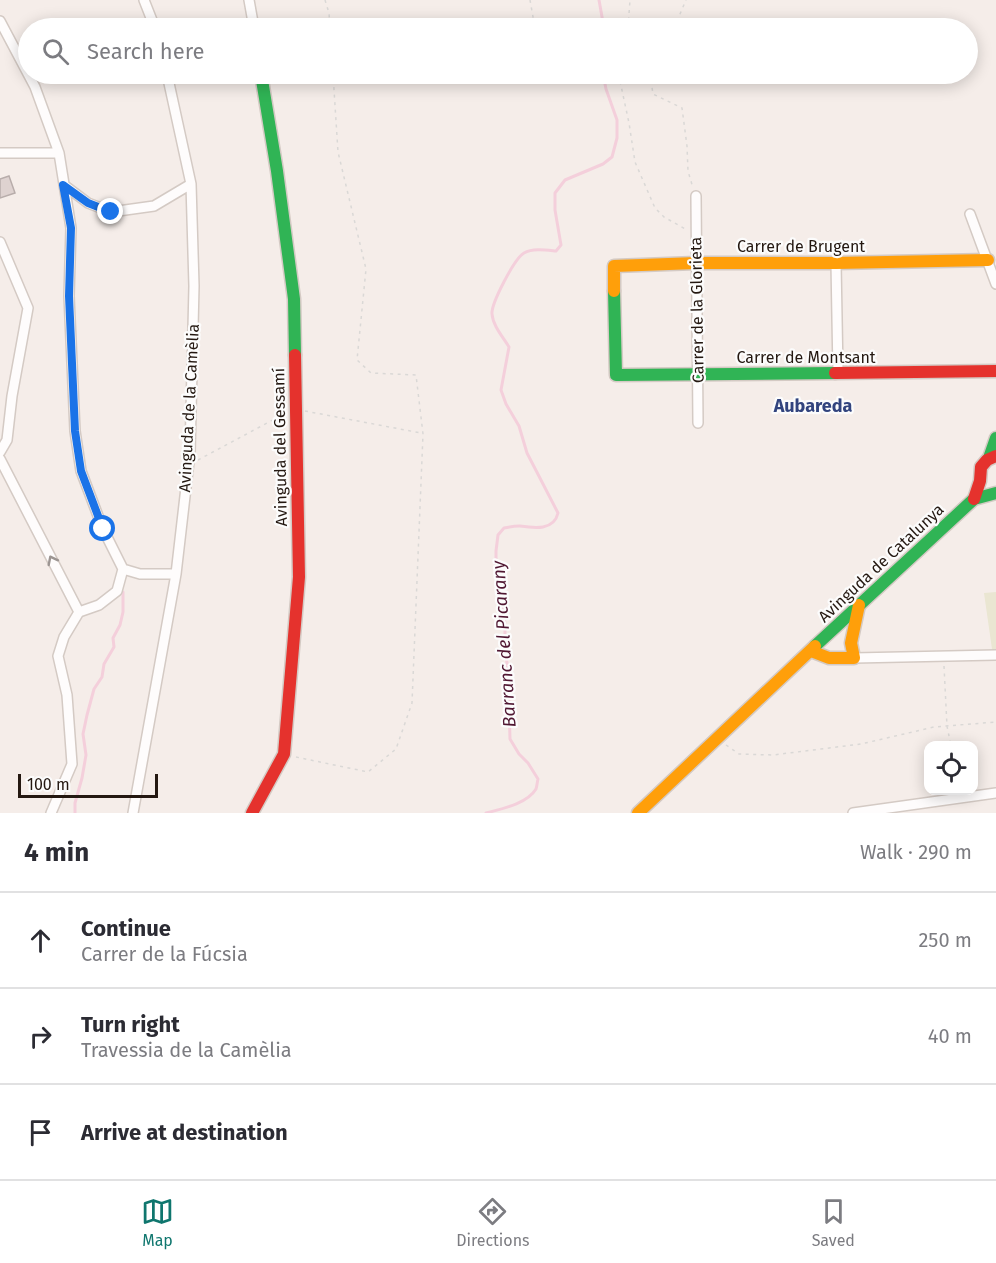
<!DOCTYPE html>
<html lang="en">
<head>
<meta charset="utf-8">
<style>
	body { margin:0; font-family:"Fira Sans",sans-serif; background:#f2f2f3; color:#2b2b33 }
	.controls { position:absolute; right:18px; bottom:18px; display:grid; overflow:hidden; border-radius:12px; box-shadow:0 3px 15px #0003 }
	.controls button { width:54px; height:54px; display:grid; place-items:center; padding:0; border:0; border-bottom:2px solid #e1e1e2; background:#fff; color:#2b2b33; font:30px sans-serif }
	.scale { position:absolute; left:18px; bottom:15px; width:140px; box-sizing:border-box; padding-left:6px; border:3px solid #241811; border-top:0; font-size:16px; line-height:21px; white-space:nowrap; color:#241811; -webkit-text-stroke:4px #fcfcfc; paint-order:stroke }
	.stop { position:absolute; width:18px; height:18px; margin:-14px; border:4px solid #1a73e8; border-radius:50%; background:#fff }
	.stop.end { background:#1a73e8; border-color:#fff; box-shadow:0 2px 6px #0008 }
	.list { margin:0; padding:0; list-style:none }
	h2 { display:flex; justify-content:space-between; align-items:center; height:78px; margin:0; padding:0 24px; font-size:26px }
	h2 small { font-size:20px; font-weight:400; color:#7c7c81 }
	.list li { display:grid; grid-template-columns:39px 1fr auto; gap:18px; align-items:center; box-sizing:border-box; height:96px; padding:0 24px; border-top:2px solid #e1e1e2 }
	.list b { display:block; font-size:22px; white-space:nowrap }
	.list p { margin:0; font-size:20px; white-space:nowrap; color:#7c7c81 }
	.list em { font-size:20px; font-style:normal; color:#7c7c81 }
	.icon { flex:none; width:33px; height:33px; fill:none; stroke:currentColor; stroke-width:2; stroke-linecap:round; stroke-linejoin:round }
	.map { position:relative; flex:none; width:996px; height:813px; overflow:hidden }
	.search { position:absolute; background:#fff; box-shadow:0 3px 15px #0003; left:18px; right:18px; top:18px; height:66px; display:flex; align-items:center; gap:15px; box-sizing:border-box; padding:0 21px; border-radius:33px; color:#7c7c81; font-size:22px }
	.sheet { height:366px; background:#fff }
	nav { display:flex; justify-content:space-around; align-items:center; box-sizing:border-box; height:84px; border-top:2px solid #e1e1e2; background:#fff; font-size:16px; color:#7c7c81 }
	nav a { display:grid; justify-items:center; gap:3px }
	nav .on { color:#0f766e }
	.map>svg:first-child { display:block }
	.green { fill:#eae6d2 }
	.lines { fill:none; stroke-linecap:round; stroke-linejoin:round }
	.stream { stroke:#f4cfdb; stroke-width:3 }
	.building { fill:#ded2d0; stroke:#b8adab; stroke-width:1.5 }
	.street-casing { stroke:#d4cac4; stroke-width:12 }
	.fast-casing { stroke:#d4cac4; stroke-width:15 }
	.slow-casing { stroke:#d4cac4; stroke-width:15 }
	.jam-casing { stroke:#d4cac4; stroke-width:15 }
	.path { stroke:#dad8d6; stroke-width:1.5; stroke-dasharray:3 4.5; stroke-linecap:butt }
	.street { stroke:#fefcfc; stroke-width:9 }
	.fast { stroke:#30b455; stroke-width:12 }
	.slow { stroke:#ff9f0a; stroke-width:12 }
	.jam { stroke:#e5322d; stroke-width:12 }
	.oneway { stroke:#9c9592 }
	.route { stroke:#1a73e8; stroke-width:8 }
	.labels { text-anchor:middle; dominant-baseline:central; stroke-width:4.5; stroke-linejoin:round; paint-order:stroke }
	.street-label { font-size:16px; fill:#241811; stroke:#fcfcfc }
	.neighbourhood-label { font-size:18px; font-weight:bold; fill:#32447e; stroke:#fcfcfc }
	.water-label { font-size:18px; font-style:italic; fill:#501732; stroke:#fcfcfc }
</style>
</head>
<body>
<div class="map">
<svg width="996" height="813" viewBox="0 0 996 813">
	<rect width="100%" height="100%" fill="#f5ede9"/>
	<path class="green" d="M996 592V655L993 656 984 593Z"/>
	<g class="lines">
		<path class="stream" d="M599 0 604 28
			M75 813V803L82 778 86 755 83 734 87 715 94 689 102 677 104 664 114 647 113 638 120 625 123 612V592
			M486 813C501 809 527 804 536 789 537 786 537 783 538 779L528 763 519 754 510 739 508 670 505 649V625L503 599 496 571V551L498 535 504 528C509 527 514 526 519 526 534 528 554 531 558 513L527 453 519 426 506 404 501 390 509 347C503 337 493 326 492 314 491 304 514 259 524 253 533 248 546 250 556 251L561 245 555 210V193L565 180 603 164 612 157 617 138V120L606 89 603 74"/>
	</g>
	<path class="building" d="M9 176 15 193 0 198V179Z"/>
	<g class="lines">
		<defs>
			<path id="street" d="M144 0 155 28
				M249 0 254 28
				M0 21 35 87 59 153 71 228 69 296 72 363 75 431 81 471 103 529 123 569 140 574H176
				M0 153H59
				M64 185 88 203 111 212 154 206 191 184
				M696 196 698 423
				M970 214 996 284
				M0 242 28 308 12 396 7 440 0 452
				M836 263 838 373
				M0 459 79 612
				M854 658 996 655
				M51 813 72 764 67 695 58 656 64 637 79 612 99 605 117 591 123 569
				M133 813 176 574 190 453 194 286 191 184 167 74
				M853 813 996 793"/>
			<path id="fast" d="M261 74 277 171 294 299 295 355
				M614 291 616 375 835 373
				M989 458 996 438
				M815 646 974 499 996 493"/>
			<path id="slow" d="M614 291V266L696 263H836L988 260
				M811 651 829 658H854L851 643 859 605
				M638 813 815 646"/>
			<path id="jam" d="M835 373 996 371
				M974 499 980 481 981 467 987 460 996 456
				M252 813 284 754 299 577 295 355"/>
		</defs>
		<use href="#street" class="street-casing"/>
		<use href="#fast" class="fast-casing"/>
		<use href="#slow" class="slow-casing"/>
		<use href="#jam" class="jam-casing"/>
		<path class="path" d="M325 0 329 13 330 28
			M530 0 535 28
			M628 28 630 0
			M674 28 686 0
			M621 74 620 81 629 123 635 162 655 208 664 217 687 230
			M655 74 651 81 653 94 682 108 687 146 688 171 693 188
			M305 411 421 433
			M198 460 284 414
			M944 666 947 726 951 746
			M726 745 739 754 773 755 861 744 934 727 996 722
			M296 757 368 772 396 749 412 703 423 434 416 375 371 373 357 360 366 269 338 152 333 74"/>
		<use href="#street" class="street"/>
		<use href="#fast" class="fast"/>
		<use href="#slow" class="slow"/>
		<use href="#jam" class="jam"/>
	</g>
	<defs><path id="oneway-chevron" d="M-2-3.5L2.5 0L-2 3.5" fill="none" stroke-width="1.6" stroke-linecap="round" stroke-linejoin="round" transform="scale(1.5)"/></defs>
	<use class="oneway" href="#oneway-chevron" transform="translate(52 560) rotate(-117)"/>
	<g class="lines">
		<path class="route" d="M103 529 81 471 75 431 69 296 71 228 63 185 88 203 111 212"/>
	</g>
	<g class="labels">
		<g class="street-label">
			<text x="801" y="246">Carrer de Brugent</text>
			<text transform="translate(697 310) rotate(-91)">Carrer de la Glorieta</text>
			<text x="806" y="357">Carrer de Montsant</text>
			<text transform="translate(189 408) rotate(-87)">Avinguda de la Camèlia</text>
			<text transform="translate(280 447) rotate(-91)">Avinguda del Gessamí</text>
			<text transform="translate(881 563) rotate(-43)">Avinguda de Catalunya</text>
		</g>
		<g class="neighbourhood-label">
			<text x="813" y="406">Aubareda</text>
		</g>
		<g class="water-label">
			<text transform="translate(504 644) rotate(-94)">Barranc del Picarany</text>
		</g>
	</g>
</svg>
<div class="controls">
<button><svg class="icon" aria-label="locate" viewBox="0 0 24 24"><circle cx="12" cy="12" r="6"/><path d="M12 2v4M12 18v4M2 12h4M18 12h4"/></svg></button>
</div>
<div class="scale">100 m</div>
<div class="stop" style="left:103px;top:529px"></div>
<div class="stop end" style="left:111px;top:212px"></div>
<div class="search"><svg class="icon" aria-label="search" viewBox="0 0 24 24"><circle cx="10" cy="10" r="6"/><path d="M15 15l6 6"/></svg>Search here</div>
</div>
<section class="sheet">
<h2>4 min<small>Walk · 290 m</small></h2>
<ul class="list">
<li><svg class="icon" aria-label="ahead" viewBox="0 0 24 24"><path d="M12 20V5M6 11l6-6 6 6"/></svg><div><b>Continue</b><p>Carrer de la Fúcsia</p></div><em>250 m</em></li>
<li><svg class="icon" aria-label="right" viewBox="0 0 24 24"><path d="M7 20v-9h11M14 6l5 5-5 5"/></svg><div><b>Turn right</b><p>Travessia de la Camèlia</p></div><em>40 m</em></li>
<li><svg class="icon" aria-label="arrive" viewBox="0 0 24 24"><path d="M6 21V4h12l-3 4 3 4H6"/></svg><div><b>Arrive at destination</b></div></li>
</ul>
</section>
<nav>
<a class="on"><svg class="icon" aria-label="map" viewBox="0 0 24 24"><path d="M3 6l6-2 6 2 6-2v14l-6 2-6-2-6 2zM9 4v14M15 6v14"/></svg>Map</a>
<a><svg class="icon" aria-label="directions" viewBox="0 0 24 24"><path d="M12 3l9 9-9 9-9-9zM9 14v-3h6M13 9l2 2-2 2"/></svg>Directions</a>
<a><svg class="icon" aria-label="saved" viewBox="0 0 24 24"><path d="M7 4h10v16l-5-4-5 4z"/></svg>Saved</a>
</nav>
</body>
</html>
